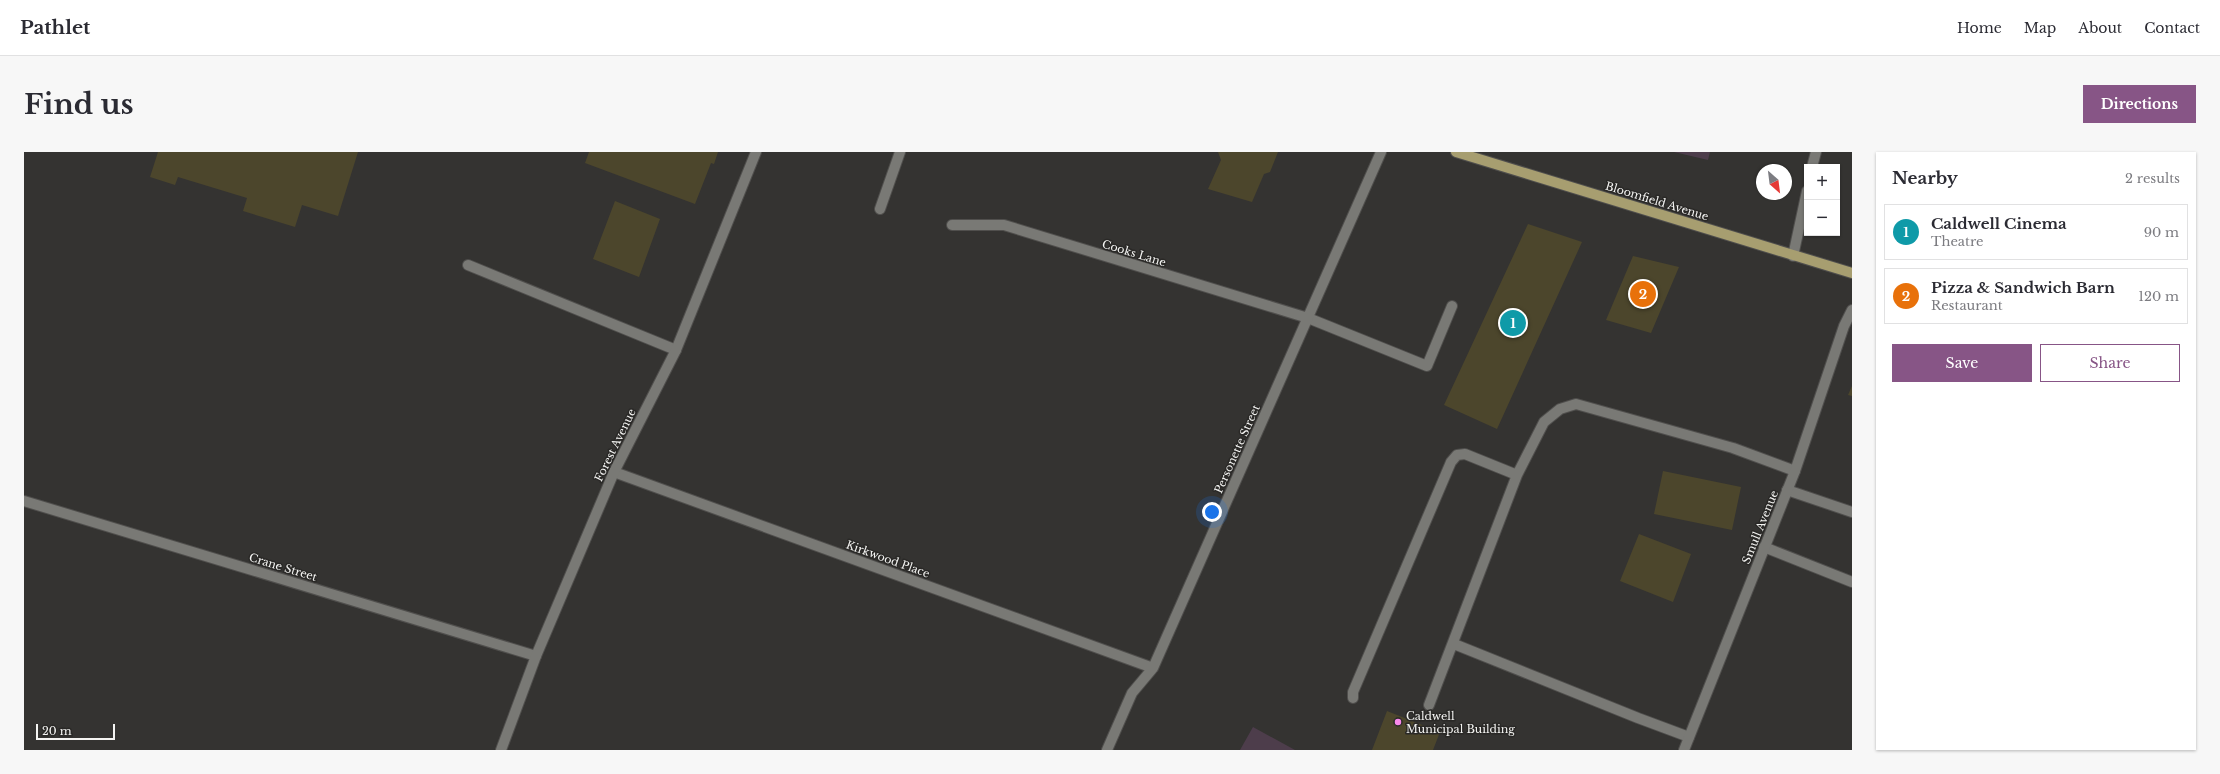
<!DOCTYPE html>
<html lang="en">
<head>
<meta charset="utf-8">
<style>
	body { margin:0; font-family:"Libre Baskerville",serif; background:#f7f7f7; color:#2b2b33 }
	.controls { position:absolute; right:12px; top:12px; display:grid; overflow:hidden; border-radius:0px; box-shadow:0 1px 3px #0004 }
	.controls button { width:36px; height:36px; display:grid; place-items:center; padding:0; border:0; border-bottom:1px solid #e1e1e2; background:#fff; color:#2b2b33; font:20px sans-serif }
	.compass { position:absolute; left:1732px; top:12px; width:36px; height:36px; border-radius:50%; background:#fff; box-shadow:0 1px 3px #0004; rotate:152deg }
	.scale { position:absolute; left:12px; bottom:10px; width:79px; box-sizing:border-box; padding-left:4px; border:2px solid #f4f4f2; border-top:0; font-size:11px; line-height:14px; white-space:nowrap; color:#f4f4f2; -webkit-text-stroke:3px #2a2927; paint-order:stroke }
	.you { position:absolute; left:1188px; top:360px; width:14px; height:14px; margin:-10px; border:3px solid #fff; border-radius:50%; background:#1a73e8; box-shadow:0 0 0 6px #1a73e833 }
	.badge { display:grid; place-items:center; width:26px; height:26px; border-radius:50%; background:#875586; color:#fff; font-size:13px; font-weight:700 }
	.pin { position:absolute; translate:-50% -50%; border:2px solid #fff; box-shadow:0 1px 4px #0006 }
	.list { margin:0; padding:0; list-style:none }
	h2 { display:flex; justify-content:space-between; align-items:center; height:52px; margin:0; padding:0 16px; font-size:17px }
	h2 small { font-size:13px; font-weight:400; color:#7c7c81 }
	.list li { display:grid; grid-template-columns:26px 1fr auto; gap:12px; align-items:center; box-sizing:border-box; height:56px; margin:0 8px 8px; padding:0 8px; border:1px solid #e1e1e2; border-radius:0px }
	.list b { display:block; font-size:15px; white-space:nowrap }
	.list p { margin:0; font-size:13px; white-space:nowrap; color:#7c7c81 }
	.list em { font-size:13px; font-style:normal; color:#7c7c81 }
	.actions { display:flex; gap:8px; padding:12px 16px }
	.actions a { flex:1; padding:9px 0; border:1px solid #875586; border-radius:0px; text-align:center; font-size:14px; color:#875586 }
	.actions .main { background:#875586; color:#fff }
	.map { position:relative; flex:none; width:1828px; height:598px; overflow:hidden; border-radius:0px }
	header { display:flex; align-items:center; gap:24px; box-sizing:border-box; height:56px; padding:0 20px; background:#fff; border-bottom:1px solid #e1e1e2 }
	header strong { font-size:19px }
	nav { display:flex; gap:22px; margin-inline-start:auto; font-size:14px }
	.intro { display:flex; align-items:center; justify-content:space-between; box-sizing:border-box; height:96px; padding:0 24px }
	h1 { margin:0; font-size:28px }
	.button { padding:10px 18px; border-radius:0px; background:#875586; color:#fff; font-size:14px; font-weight:700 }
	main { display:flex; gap:24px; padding:0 24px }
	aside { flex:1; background:#fff; border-radius:0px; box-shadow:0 1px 3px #0004 }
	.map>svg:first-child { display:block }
	.green { fill:#4d3d4b }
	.building { fill:#4c462c }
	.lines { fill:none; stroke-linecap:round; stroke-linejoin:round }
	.service-casing { stroke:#504f4d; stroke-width:12 }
	.minor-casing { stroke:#504f4d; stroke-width:12 }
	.tertiary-casing { stroke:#504f4d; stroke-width:12 }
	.primary-casing { stroke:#504f4d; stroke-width:12 }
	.service { stroke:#797975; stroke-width:10 }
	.minor { stroke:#797975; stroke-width:10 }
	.tertiary { stroke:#797975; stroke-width:10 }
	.primary { stroke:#a79e70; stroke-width:10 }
	.poi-dot { fill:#f888eb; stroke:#2a2927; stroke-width:1.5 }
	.labels { text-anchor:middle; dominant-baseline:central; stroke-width:3; stroke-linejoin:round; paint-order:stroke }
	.street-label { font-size:11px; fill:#f4f4f2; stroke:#2a2927 }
	.poi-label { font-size:11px; fill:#f4f4f2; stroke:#2a2927; text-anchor:start }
</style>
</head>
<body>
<header>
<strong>Pathlet</strong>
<nav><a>Home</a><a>Map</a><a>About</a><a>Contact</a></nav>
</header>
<div class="intro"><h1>Find us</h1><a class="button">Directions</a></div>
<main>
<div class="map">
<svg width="1828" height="598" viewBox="0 0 1828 598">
	<rect width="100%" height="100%" fill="#343331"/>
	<path class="green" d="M1650 0H1686L1684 8Z
		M1229 575 1271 598H1216Z"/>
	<path class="building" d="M134 0H334L314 64 278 53 271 75 219 59 223 46 154 25 151 33 126 25Z
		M565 0H694L690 12 687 11 671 52 561 11Z
		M1194 0H1254L1246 20 1240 22 1228 50 1184 37 1197 8Z
		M591 49 636 67 615 125 569 107Z
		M1504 72 1558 90 1473 277 1420 253Z
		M1609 104 1655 115 1627 181 1582 168Z
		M1828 234V244L1824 243Z
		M1639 319 1717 335 1708 378 1630 362Z
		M1615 382 1667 402 1649 450 1596 429Z
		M1363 559 1416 580 1409 598H1348Z"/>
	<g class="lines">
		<defs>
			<path id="service" d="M1788 15 1792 0
				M856 57 876 0
				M1769 104 1783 39
				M444 113 652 198
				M1284 166 1403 214 1428 154
				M1763 338 1828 360
				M1740 395 1828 430
				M1430 492 1614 566 1665 585
				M1329 546V540L1427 310 1433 303 1441 302 1493 323
				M1405 553 1493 323 1520 270 1536 257 1552 252 1709 296 1771 319"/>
			<path id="minor" d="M928 73H980L1284 166
				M590 320 1129 516
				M0 349 512 504
				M1083 598 1108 541 1129 516 1357 0"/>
			<path id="tertiary" d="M477 598 512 504 590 320 652 198 732 0
				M1660 598 1771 319 1820 174 1828 158"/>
			<path id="primary" d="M1432 0 1828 121"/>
		</defs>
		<use href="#service" class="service-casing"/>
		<use href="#minor" class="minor-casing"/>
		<use href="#tertiary" class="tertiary-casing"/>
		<use href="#primary" class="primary-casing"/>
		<use href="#service" class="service"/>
		<use href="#minor" class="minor"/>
		<use href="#tertiary" class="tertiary"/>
		<use href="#primary" class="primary"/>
	</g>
	<circle class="poi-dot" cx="1374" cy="570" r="4"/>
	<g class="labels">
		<g class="street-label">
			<text transform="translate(1633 49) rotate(17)">Bloomfield Avenue</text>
			<text transform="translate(1110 101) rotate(17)">Cooks Lane</text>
			<text transform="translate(591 293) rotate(-64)">Forest Avenue</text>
			<text transform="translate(1213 297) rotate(-66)">Personette Street</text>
			<text transform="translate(1736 375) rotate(-68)">Smull Avenue</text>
			<text transform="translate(864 407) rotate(20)">Kirkwood Place</text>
			<text transform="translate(259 415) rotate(17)">Crane Street</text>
		</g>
		<g class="poi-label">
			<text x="1382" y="564">Caldwell<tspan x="1382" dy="13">Municipal Building</tspan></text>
		</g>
	</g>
</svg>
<div class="controls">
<button>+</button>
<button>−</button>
</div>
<svg class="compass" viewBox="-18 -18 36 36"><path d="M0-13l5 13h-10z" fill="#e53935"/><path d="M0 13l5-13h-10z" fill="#7c7c81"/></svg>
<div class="scale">20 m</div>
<div class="you"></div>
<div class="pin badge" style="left:1489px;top:171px;background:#0f9aa8">1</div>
<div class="pin badge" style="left:1619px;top:142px;background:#e8710a">2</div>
</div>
<aside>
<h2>Nearby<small>2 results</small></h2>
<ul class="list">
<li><span class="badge" style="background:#0f9aa8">1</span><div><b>Caldwell Cinema</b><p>Theatre</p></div><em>90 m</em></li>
<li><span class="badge" style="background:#e8710a">2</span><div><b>Pizza &amp; Sandwich Barn</b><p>Restaurant</p></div><em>120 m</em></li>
</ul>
<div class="actions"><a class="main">Save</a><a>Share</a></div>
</aside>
</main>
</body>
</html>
